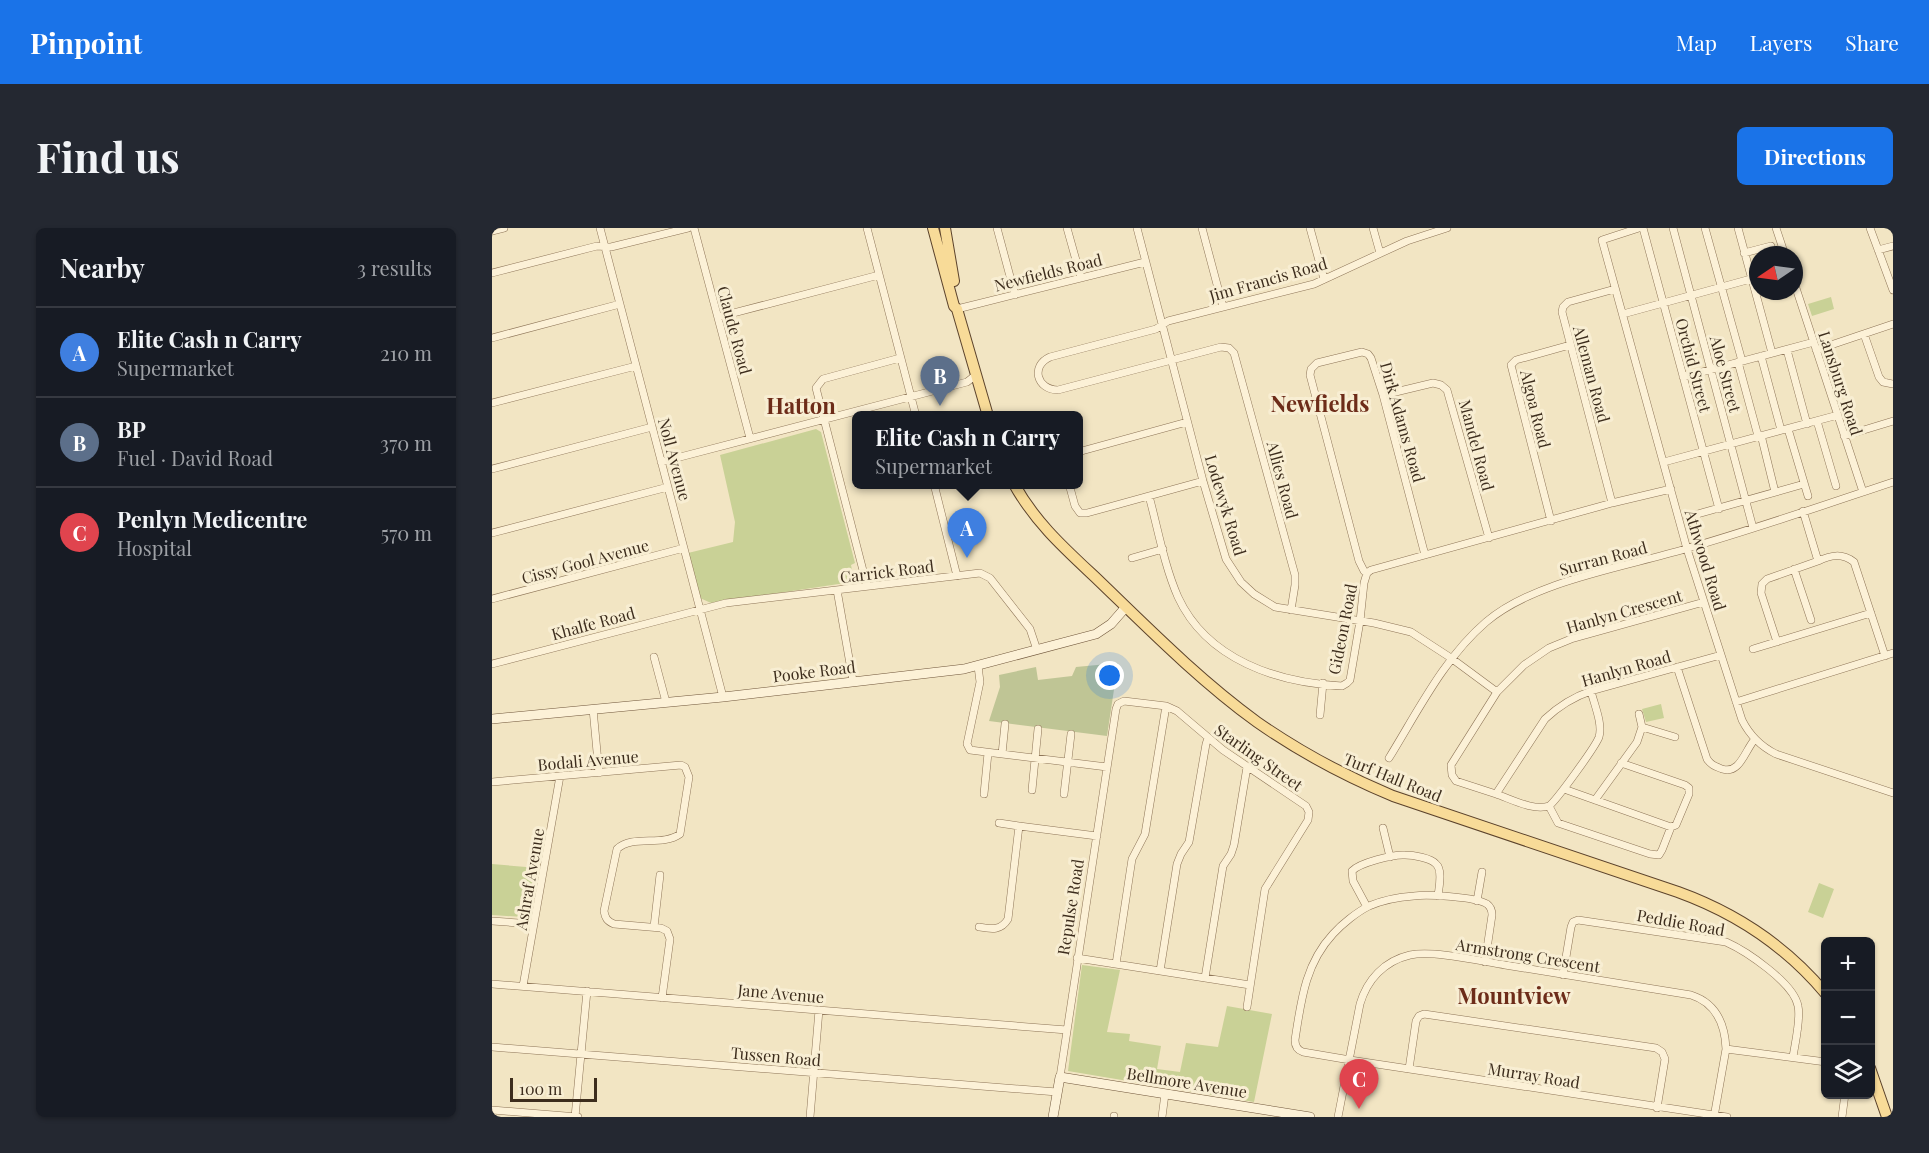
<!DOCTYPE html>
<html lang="en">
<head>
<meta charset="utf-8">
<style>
	body { margin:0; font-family:"Playfair Display",serif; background:#242831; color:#f1f3f6 }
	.controls { position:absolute; right:18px; bottom:18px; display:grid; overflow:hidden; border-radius:9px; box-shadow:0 2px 4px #0004 }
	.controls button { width:54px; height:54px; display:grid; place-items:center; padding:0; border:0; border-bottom:2px solid #363941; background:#171b24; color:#f1f3f6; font:30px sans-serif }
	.compass { position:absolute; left:1257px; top:18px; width:54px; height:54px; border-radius:50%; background:#171b24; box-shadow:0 2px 4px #0004; rotate:257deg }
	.scale { position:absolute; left:18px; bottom:15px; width:87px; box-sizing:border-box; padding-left:6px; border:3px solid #3d2d1d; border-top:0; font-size:16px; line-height:21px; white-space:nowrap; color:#3d2d1d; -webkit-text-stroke:4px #f8eed3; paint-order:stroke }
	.you { position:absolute; left:618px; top:448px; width:21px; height:21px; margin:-15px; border:4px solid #fff; border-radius:50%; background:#1a73e8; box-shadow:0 0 0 9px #1a73e833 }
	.badge { display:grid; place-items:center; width:39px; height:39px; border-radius:50%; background:#1a73e8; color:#fff; font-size:20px; font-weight:700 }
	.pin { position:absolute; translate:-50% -50px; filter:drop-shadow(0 2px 3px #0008) }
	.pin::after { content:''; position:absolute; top:32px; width:21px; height:18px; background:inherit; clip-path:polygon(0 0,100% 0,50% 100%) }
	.popup { position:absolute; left:360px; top:183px; width:231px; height:78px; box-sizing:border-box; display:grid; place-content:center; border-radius:9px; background:#171b24; filter:drop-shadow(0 2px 4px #0005); font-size:20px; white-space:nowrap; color:#9ea1a6 }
	.popup b { font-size:22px; color:#f1f3f6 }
	.popup::after { content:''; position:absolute; left:50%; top:100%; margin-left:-12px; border:12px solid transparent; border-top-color:#171b24 }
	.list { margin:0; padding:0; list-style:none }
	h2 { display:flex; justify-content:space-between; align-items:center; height:78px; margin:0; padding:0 24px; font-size:26px }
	h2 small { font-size:20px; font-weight:400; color:#9ea1a6 }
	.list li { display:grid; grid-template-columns:39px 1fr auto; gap:18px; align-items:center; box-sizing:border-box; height:90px; padding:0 24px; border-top:2px solid #363941 }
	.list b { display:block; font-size:22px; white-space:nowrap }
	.list p { margin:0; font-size:20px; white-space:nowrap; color:#9ea1a6 }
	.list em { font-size:20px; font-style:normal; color:#9ea1a6 }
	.icon { flex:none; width:33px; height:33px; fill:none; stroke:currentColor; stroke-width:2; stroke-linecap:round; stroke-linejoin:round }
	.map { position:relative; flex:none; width:1401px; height:889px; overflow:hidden; border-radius:9px }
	header { display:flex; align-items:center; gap:36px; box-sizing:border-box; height:84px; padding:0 30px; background:#1a73e8; color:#fff }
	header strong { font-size:28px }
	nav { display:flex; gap:33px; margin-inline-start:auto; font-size:21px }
	.intro { display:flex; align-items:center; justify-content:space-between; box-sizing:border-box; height:144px; padding:0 36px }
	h1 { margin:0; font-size:42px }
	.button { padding:15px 27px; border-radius:9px; background:#1a73e8; color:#fff; font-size:21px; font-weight:700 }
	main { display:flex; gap:36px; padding:0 36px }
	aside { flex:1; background:#171b24; border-radius:9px; box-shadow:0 2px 4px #0004 }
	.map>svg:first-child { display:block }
	.green { fill:#c9d196 }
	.cemetery { fill:#bfc595 }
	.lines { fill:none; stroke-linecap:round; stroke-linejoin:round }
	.street-casing { stroke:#8e7558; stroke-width:8 }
	.secondary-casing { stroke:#70563b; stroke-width:10 }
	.primary-casing { stroke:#5c432c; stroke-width:12 }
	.street { stroke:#fcf1d7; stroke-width:7 }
	.secondary { stroke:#fcf1d7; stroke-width:9 }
	.primary { stroke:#f8db98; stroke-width:10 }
	.labels { text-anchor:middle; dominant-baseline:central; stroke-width:6; stroke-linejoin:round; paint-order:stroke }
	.street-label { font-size:16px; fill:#3d2d1d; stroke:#f8eed3 }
	.district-label { font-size:22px; font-weight:bold; fill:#6d2c19; stroke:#f8eed3 }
</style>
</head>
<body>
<header>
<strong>Pinpoint</strong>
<nav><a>Map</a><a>Layers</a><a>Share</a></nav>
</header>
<div class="intro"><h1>Find us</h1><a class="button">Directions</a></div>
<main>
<aside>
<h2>Nearby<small>3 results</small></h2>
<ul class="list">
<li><span class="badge" style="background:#3f7fe0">A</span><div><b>Elite Cash n Carry</b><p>Supermarket</p></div><em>210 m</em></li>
<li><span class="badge" style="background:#5c6f8a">B</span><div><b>BP</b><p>Fuel · David Road</p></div><em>370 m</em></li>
<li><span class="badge" style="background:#e0444e">C</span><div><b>Penlyn Medicentre</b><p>Hospital</p></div><em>570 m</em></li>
</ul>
</aside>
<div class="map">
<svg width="1401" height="889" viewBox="0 0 1401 889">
	<rect width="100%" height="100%" fill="#f2e5c3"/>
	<path class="green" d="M1339 69 1342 81 1320 88 1316 76Z
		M324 201 329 204 363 335 359 337 362 352 360 354 219 375 208 370 196 325 241 314 243 294 228 227Z
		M1169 476 1172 490 1154 494 1150 481Z
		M0 636 46 640 40 682 32 689 0 687Z
		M1327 655 1342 661 1331 690 1316 684Z
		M590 737 628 742 615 804 638 806 637 813 669 818 665 841 688 844 694 815 726 819 735 778 780 786 762 874 576 843Z"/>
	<path class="cemetery" d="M626 435 615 508 497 493 508 459 507 447 544 439 546 452 580 448 584 439Z"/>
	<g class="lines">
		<defs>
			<path id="street" d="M108 0 231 469
				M202 0 258 210
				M375 0 424 188
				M505 0 523 67
				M575 0 589 50
				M645 0 711 253 734 331 749 354 762 366 783 379 882 395 919 404 959 430 1005 464
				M710 0 731 79
				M818 0 832 51
				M881 0 888 25
				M1147 0 1110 12 1195 321 1250 492C1258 508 1268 518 1284 526L1401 565
				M1151 0 1227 281
				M1181 0 1261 300
				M1213 0 1250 133
				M1246 0 1280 125
				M1284 0 1293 27
				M1378 0 1401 62
				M0 3 12 0
				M1386 22 1401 18
				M1252 25 1279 18
				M0 45 105 18 119 19 196 0
				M1302 54 1371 264
				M465 81 653 34
				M1131 86 1266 49
				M226 89 387 47
				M1372 106 1387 149 1391 154 1401 156
				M0 110 128 76
				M1295 122 1315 196
				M1324 122 1401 96
				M1269 128 1289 202
				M1246 134 1266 208
				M1191 149 1322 114
				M891 167 941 155 949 157 955 162 997 310
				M0 175 144 138
				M1325 193 1344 258
				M1296 201 1316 268
				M1269 207 1283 264
				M1352 208 1401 193
				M586 224 695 194
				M169 234 475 154 484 147
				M1172 234 1346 187
				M0 241 160 199
				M442 256 465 348
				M577 256 583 278 588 285H595L711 253
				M657 268C666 301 672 337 686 369 715 432 786 455 850 458L855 455 858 452 868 393 872 355 875 345 879 342 1120 275 1179 261
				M1120 275 1070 84 1071 79 1076 74 1123 61
				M1311 283 1326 333C1339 327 1350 325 1362 334L1393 428
				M1195 289 1312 256
				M1059 293 1019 137 1024 132 1078 117
				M0 305 176 259
				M640 330 671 321
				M1302 341 1319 392
				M875 345 872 343 867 333 818 147 819 141 825 135 870 124 876 126 879 130 891 167 933 327
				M375 358 324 160 331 151 408 130
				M345 362 361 453
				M0 371 192 320
				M799 382 803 357V347L742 125 737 120 729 119 566 162C545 162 538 138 558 129L664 101 676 93 822 56 915 13 955 0
				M1285 414 1269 365 1270 356 1275 351 1326 333
				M1261 421 1379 385
				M162 429 174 474
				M0 436 234 375 488 345 498 350 538 401 545 422
				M486 438 488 454 475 516 478 522 615 539
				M1185 439 1215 531C1219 537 1223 538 1230 541 1248 547 1253 522 1263 511
				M1244 474 1401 425
				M101 481 107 545
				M828 487 831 455
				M1150 499 1183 509
				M510 526 513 496
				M897 530C926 483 952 430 994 394 1042 353 1133 339 1193 321 1263 301 1332 277 1401 254
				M1129 535 1193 557 1197 560V566L1184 597 1179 599
				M0 554 189 537 193 539 197 549 188 606C170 619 141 606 125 621L112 683C113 690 115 693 122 696L169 700 175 703 178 711 170 770
				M1072 561 1179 599
				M540 562 546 501
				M492 566 496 525
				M572 566 579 506
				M1004 566 964 553 960 547 959 537 1005 464 1032 437 1057 420 1079 411 1212 374
				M1103 572 1145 514 1150 499 1147 486
				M1057 578C1041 583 1019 571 1004 566L1053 491C1067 478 1081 469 1099 463L1229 427
				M1057 578 1066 595 1158 626 1167 627 1170 622 1179 599
				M1057 578C1064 573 1104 518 1107 509 1111 496 1102 476 1099 463
				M507 595 527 598
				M891 600 898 629
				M985 673 990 644
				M875 679 861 653 860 643C867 635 902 626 913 627 921 627 939 630 944 636 951 642 947 659 946 668
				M0 693 42 696
				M162 699 168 647
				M487 699C499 701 509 703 516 691L527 598 605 608
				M585 730 758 757
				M993 734 1000 687C1000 682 999 679 995 676 984 669 935 666 922 668 907 669 891 672 877 678 865 684 850 696 841 706 813 736 809 773 803 812 803 818 805 822 811 824L858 832 1235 889
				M624 736 640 631 653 606 674 478
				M668 743 685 636 689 626 697 614 714 516 716 510
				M1071 747 1079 699 1081 694 1086 692 1234 714C1254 723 1302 755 1306 778 1309 791 1303 815 1301 829
				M713 750 731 638 739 626 742 617 755 539
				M0 756 575 802
				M31 758 68 548
				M0 819 565 864
				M1234 821 1334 834
				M917 841 924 793 927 788 932 786 1164 820 1170 824 1173 831 1165 880
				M568 849 624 481 626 476 632 473 674 478 685 483 731 522 814 578 817 584 816 592 773 661 755 779
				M0 882 86 889
				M83 889 95 763
				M318 889 327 782
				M622 889V888
				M670 889 673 866
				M846 889 868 776C875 752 892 733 918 727 941 722 988 733 1013 737 1075 747 1137 757 1199 767 1224 775 1233 795 1234 821L1222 889
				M1350 889 1353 866"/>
			<path id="secondary" d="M0 491 231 469 472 441 604 406 619 396 633 380
				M561 889 568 849 818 889"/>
			<path id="primary" d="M441 0 462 78 465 81 496 188
				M453 0 462 53
				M522 256C543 294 572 320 603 349 655 399 706 451 765 494 808 524 853 548 901 568L1186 664C1244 685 1294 718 1334 766
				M1378 840 1395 889"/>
		</defs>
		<use href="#street" class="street-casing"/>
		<use href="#secondary" class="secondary-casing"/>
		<use href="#primary" class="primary-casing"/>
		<use href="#street" class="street"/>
		<use href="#secondary" class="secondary"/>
		<use href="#primary" class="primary"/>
	</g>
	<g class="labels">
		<g class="street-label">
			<text transform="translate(556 44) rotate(-14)">Newfields Road</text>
			<text transform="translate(776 51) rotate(-16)">Jim Francis Road</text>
			<text transform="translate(243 102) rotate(75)">Claude Road</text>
			<text transform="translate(1202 137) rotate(75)">Orchid Street</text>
			<text transform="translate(1100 146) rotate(75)">Alleman Road</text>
			<text transform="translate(1234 146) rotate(75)">Aloe Street</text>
			<text transform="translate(1349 155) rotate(72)">Lansburg Road</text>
			<text transform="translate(1044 181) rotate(76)">Algoa Road</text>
			<text transform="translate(911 194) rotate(74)">Dirk Adams Road</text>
			<text transform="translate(985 217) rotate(75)">Mandel Road</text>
			<text transform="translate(183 231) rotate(75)">Noll Avenue</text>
			<text transform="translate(791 252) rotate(75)">Allies Road</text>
			<text transform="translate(734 277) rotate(73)">Lodewyk Road</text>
			<text transform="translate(1111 330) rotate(-15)">Surran Road</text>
			<text transform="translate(1214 332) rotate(73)">Athwood Road</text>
			<text transform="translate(93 333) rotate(-15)">Cissy Gool Avenue</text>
			<text transform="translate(395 343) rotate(-7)">Carrick Road</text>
			<text transform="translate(1132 383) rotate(-16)">Hanlyn Crescent</text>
			<text transform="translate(101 395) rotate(-15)">Khalfe Road</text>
			<text transform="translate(850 401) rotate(-79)">Gideon Road</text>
			<text transform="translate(1134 440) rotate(-16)">Hanlyn Road</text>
			<text transform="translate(322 443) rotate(-7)">Pooke Road</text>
			<text transform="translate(767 529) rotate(35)">Starling Street</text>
			<text transform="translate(96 532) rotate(-5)">Bodali Avenue</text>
			<text transform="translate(901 549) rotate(22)">Turf Hall Road</text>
			<text transform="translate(37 651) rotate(-80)">Ashraf Avenue</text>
			<text transform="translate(578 679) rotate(-81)">Repulse Road</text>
			<text transform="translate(1189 694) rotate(10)">Peddie Road</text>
			<text transform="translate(1036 727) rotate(9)">Armstrong Crescent</text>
			<text transform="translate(289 765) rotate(5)">Jane Avenue</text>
			<text transform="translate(284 828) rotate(5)">Tussen Road</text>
			<text transform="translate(1042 847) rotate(9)">Murray Road</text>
			<text transform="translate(695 854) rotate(9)">Bellmore Avenue</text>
		</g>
		<g class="district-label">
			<text x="828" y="175">Newfields</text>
			<text x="309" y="177">Hatton</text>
			<text x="1022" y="767">Mountview</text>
		</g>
	</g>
</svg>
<div class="controls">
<button>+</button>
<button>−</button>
<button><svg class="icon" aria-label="layers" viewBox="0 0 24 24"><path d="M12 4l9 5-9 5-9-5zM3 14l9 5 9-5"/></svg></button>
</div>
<svg class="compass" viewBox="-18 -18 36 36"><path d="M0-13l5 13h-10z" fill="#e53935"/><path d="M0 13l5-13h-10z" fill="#9ea1a6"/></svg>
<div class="scale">100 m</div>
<div class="you"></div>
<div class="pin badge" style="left:475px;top:330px;background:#3f7fe0">A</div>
<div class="popup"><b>Elite Cash n Carry</b>Supermarket</div>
<div class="pin badge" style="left:448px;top:178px;background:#5c6f8a">B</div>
<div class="pin badge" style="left:867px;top:881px;background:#e0444e">C</div>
</div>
</main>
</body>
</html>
